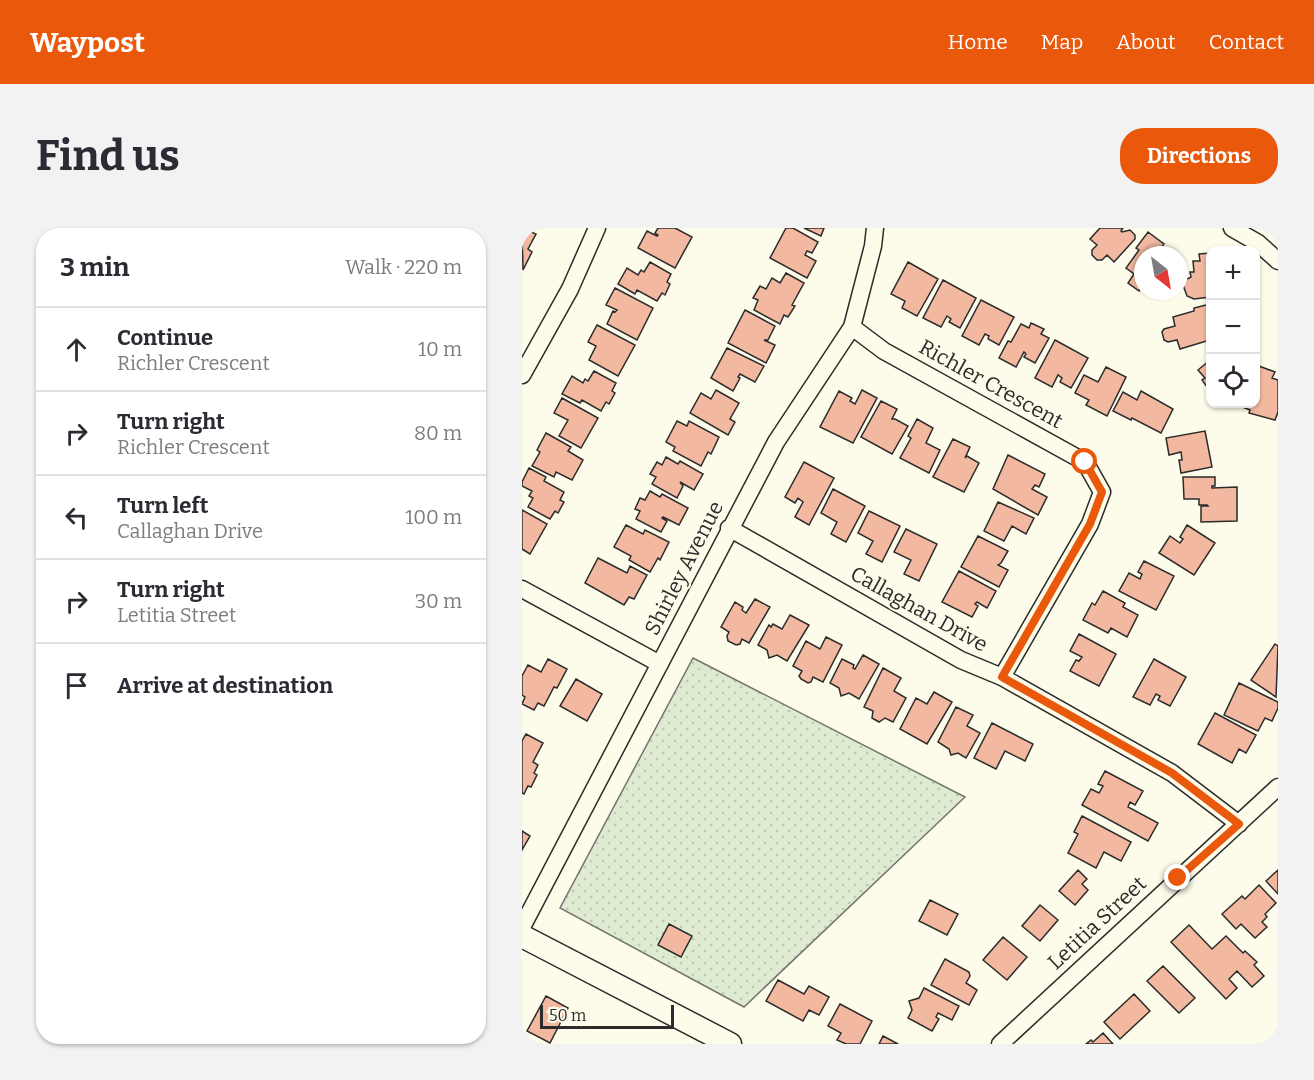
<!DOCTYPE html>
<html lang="en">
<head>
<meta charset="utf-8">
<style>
	body { margin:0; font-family:Bitter,serif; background:#f2f2f3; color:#2b2b33 }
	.controls { position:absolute; right:18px; top:18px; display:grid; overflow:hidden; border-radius:12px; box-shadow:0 2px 4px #0004 }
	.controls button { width:54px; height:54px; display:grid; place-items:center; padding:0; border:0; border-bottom:2px solid #e1e1e2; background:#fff; color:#2b2b33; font:30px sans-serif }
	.compass { position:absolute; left:612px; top:18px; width:54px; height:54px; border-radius:50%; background:#fff; box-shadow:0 2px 4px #0004; rotate:149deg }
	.scale { position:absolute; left:18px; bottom:15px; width:134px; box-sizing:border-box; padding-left:6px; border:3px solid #2b2b2b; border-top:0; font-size:16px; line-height:21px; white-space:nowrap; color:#2b2b2b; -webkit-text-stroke:4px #fdfbea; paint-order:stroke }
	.stop { position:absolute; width:18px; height:18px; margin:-14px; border:4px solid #ea580c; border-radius:50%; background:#fff }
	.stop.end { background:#ea580c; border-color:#fff; box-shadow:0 2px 6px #0008 }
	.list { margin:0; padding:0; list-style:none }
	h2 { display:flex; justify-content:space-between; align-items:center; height:78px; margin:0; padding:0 24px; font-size:26px }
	h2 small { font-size:20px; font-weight:400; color:#7c7c81 }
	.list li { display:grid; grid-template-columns:39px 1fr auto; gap:18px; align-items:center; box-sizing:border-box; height:84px; padding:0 24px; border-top:2px solid #e1e1e2 }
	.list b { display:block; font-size:22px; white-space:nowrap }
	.list p { margin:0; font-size:20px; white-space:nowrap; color:#7c7c81 }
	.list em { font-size:20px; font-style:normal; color:#7c7c81 }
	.icon { flex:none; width:33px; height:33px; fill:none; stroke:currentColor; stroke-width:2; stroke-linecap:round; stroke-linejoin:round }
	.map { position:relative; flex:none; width:756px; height:816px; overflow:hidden; border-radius:24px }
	header { display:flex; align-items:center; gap:36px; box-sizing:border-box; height:84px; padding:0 30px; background:#ea580c; color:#fff }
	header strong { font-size:28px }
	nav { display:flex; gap:33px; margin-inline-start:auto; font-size:21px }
	.intro { display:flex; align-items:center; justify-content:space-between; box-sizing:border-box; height:144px; padding:0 36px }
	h1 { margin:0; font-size:42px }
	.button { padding:15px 27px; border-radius:24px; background:#ea580c; color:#fff; font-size:21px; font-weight:700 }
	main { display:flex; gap:36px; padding:0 36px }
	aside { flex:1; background:#fff; border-radius:24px; box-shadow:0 2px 4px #0004 }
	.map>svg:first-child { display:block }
	.grass { fill:url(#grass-dots); stroke:#74746e; stroke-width:1.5 }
	.building { fill:#f2b8a0; stroke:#2b2b2b; stroke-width:1.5 }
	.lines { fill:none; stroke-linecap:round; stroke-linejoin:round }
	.street-casing { stroke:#2b2b2b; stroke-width:19 }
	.secondary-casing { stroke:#2b2b2b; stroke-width:25 }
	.street { stroke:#fdfbea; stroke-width:16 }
	.secondary { stroke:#fdfbea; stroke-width:22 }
	.route { stroke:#ea580c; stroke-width:8 }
	.labels { text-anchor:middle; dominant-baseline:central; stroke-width:4.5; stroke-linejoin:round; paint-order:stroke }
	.street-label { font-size:21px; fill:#2b2b2b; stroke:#fdfbea }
</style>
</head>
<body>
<header>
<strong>Waypost</strong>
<nav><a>Home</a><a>Map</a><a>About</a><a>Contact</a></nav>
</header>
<div class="intro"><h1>Find us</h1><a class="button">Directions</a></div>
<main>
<aside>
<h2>3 min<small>Walk · 220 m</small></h2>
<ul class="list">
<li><svg class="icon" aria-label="ahead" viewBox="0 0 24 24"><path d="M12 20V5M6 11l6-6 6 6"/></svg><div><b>Continue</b><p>Richler Crescent</p></div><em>10 m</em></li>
<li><svg class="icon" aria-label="right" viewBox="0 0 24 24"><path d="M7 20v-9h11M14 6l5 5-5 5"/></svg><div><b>Turn right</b><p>Richler Crescent</p></div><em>80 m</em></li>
<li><svg class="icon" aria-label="left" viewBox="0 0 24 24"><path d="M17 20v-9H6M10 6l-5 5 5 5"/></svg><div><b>Turn left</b><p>Callaghan Drive</p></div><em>100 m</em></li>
<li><svg class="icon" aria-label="right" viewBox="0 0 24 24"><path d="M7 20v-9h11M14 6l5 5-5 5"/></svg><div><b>Turn right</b><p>Letitia Street</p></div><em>30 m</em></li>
<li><svg class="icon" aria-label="arrive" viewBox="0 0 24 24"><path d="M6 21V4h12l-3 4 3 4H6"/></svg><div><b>Arrive at destination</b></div></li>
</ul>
</aside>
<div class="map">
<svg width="756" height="816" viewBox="0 0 756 816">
	<defs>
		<pattern id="grass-dots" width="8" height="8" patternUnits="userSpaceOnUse" patternTransform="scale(1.5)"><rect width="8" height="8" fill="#deebd1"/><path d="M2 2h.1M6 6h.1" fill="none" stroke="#bfcab4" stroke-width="1.8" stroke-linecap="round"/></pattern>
	</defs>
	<rect width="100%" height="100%" fill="#fdfbea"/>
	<path class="grass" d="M171 430 443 569 222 779 38 680Z"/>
	<path class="building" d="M0 0 14 6 6 21 10 24 1 42Z
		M136 0H153L170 9 153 40 116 20 125 3 135 8 136 7 133 5Z
		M264 0H271L296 14 290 25 285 23 283 27 294 33 285 50 248 30Z
		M282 0H302L299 8Z
		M578 0H601L599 3 600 4 608 2 613 7V11L592 34 585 27 580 32H575L570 27V22L575 17 568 11Z
		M626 4 642 16 634 27H621V57L617 63 606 55 612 46 604 40 617 22 614 20Z
		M688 25V69L672 71 665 68 661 57 663 52 669 49 668 44H672L671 33H678L677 26Z
		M128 34 149 46 145 54 148 56 143 67 140 65 135 73 115 62 113 66 96 56 105 40 116 47 119 42 122 44Z
		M386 34 416 51 395 88 380 80 383 73 369 66Z
		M264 45 282 55 270 77 273 78 266 89 262 87 258 96 232 82 236 72 231 70 238 58 244 61 250 50 258 55Z
		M421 52 454 70 438 100 427 94 429 91 425 88 419 99 401 90Z
		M93 60 131 80 115 112 85 96 91 83 93 84 95 82 84 77Z
		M459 72 492 89 477 117 466 111 467 108 463 106 457 117 440 108Z
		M688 76V112L658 121 655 112 646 114 642 112 640 104 642 101 653 98 651 89 672 83V80Z
		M223 82 253 98 246 112H242L253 117 244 135 206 115Z
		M509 95 522 101 519 106 527 110 513 135 502 129 504 126 502 124 494 139 477 130 486 113 489 114 499 96 507 100Z
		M75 97 113 117 96 148 67 132 74 118 66 114Z
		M533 112 566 130 549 160 538 154 540 150 536 147 530 159 513 150Z
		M205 120 242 138 233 154 218 146 216 149 218 150 211 163 189 150Z
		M688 132V163L680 152 683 150 676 142Z
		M734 137 753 144 750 150 756 152V184L753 192 727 185 728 182 718 178 719 176H734Z
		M584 139 604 149 585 188 564 177 567 172 553 165 562 147 576 154Z
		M72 143 94 155 90 163 93 165 87 176 84 174 79 183 60 172 58 175 40 166 50 148 61 155 63 151 66 153Z
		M194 162 217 175 208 191 213 194 206 207 168 185 179 165 189 171Z
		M340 162 355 170 331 215 298 199 317 163 330 170 328 173 333 176Z
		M619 163 651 181 639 205 610 190 609 192 591 183 601 164 615 172Z
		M40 170 76 190 59 220 37 208 46 192 32 185Z
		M359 173 375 181 370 191H373L386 198 370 226 339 209Z
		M395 191 411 200 404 215 418 222 407 245 378 230 389 210 386 208Z
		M155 193 165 198 167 193 197 209 189 226 186 224 179 238 151 223 153 219 144 214Z
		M683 203 690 239 659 245 657 232H660L659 224 647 227 644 210Z
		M24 205 49 219 46 223 61 232 50 252 34 244 32 249 10 238 18 224 15 222Z
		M431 211 448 219 443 230 445 228 457 235 442 264 411 249Z
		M486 227 523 246 517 259 513 257 510 261 525 269 516 287 471 261Z
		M144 229 156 236 158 233 181 246 172 262 158 254 161 258 155 270 130 256 134 249 128 246 135 234 140 237Z
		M282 234 312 250 287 297 273 289 281 274 276 270 273 275 263 269Z
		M7 240 24 249 22 253 42 264 38 272 42 274 36 285 33 283 28 291 6 279 11 270 7 268 10 263 0 258V254Z
		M661 249H693V258H690V260L715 259V293L679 294V278H686L685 277H677V271H662Z
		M311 261 343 278 324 314 309 306 315 294 299 285Z
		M128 263 138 269 140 266 166 280 157 297 141 289 140 290 145 293 139 304 114 291 118 283 113 281 118 270 123 272Z
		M476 274 512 290 504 306 490 298 482 313 462 303Z
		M0 282 25 296 8 326 0 321Z
		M347 283 378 298 360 334 344 326 351 313 336 305Z
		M104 297 121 306 123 302 147 314 138 332 136 330 128 344 107 332 109 328 92 319Z
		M665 297 693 315 672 347 637 325 648 308 658 315 661 311 658 309Z
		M384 301 415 316 397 353 382 346 389 332 372 324Z
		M456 308 486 323 479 335 476 337 486 342 477 359 439 339Z
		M76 330 105 345 108 338 125 347 112 371 107 369 102 377 63 355Z
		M622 333 652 348 634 382 597 363 607 345 618 351 620 346 616 344Z
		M437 343 474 363 465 380 455 374 453 376 456 378 450 389 420 374Z
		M581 363 603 375 601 379 616 387 605 409 589 400 586 405 561 392 570 375 573 377Z
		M233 371 248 379 227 415 220 411 218 416 214 417 206 413 205 408 207 404 199 399 213 374 221 379 220 382 224 385Z
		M268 387 287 397 265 433 255 427 247 430 245 422 236 417 247 397 249 399 251 396 260 401Z
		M557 406 594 426 577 458 548 443 554 432 557 433 560 429 548 423Z
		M304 409 320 417 301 454 291 449 289 454 286 455 279 451 277 448 280 443 271 438 284 413 298 421Z
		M753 416 756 418 754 469 729 452Z
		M341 427 357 436 337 471 327 465 319 468 317 460 308 455 320 431 332 437 331 440 333 441Z
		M26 431 45 441 35 460 32 459 22 478 16 475 12 482 0 476 3 469 0 467V448L6 437 19 444Z
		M632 431 664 449 648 478 636 472 638 468 634 466 628 477 611 469Z
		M361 440 379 450 372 463 384 470 371 494 363 490 357 494 350 490 351 483 342 479Z
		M54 451 80 466 65 493 38 478Z
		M717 455 756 474V480L750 493 743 490 736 503 702 487Z
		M412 464 430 474 405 516 378 501 394 470 405 476Z
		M434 479 451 487 445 498 458 505 444 530 436 525 429 527 427 521 416 514Z
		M693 485 734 507 724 525 717 521 710 535 676 516Z
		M470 495 511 516 503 533 483 523 474 541 452 530Z
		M4 506 21 515 11 534 16 537 12 545 15 547 9 559 6 558 2 566 0 565V513Z
		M583 543 621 563 613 577 608 574 606 579 636 595 626 613 560 577 569 561 577 565 581 558 576 556Z
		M560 588 609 614 599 633 582 624 574 640 546 625 556 606 552 604Z
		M0 603 8 608 0 622Z
		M556 642 565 651 560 656 566 662 553 677 537 663Z
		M756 642V666L744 653Z
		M737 657 754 675 743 686 745 689 740 694 745 699 733 710 719 696 714 701 700 686 720 668 723 671Z
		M408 672 436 686 425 707 397 693Z
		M518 677 536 692 518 713 500 698Z
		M147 696 170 708 159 729 136 717Z
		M667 697 690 721 704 708 721 725 723 723 735 734 732 737 742 748 730 759 715 743 707 751 715 760 704 771 649 714Z
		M481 709 505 729 485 752 461 732Z
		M423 731 447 744 448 748 444 755 455 762 447 777 409 757Z
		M641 738 673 770 657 785 625 753Z
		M256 752 282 766 287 758 307 769 297 787 287 782 281 793 244 773Z
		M402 760 437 778 430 792 416 785 414 789 417 791 410 803 386 790 390 782 387 773 397 770Z
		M612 766 628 783 598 811 582 794Z
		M24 768 46 780 28 815 5 803Z
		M318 776 350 793 338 816H324L315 812 319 805 306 798Z
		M581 805 591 816H564L569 812 571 814Z
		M361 808 376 816H357Z"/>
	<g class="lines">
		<defs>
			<path id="street" d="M710 0 736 15 756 33
				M330 99 362 123 563 234 580 264 568 296 480 449
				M0 147 48 61 75 0
				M207 300 439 432 480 449 650 545 717 596
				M0 361 138 436
				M0 699 254 214 330 99 351 18 353 0
				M478 816 756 559"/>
			<path id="secondary" d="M0 708 208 816"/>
		</defs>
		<use href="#street" class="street-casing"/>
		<use href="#secondary" class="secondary-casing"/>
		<use href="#street" class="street"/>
		<use href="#secondary" class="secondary"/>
	</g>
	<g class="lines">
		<path class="route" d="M563 234 580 264 568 296 480 449 650 545 717 596 656 650"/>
	</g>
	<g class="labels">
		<g class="street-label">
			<text transform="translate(469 156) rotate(29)">Richler Crescent</text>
			<text transform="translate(162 340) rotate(-63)">Shirley Avenue</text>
			<text transform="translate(397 381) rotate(29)">Callaghan Drive</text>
			<text transform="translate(575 695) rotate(-43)">Letitia Street</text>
		</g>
	</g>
</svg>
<div class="controls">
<button>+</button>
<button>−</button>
<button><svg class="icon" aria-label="locate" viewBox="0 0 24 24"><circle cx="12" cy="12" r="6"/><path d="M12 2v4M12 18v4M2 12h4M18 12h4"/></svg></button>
</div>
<svg class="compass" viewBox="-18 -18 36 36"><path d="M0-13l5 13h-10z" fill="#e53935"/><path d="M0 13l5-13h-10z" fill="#7c7c81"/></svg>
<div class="scale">50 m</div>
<div class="stop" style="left:563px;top:234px"></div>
<div class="stop end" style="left:656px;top:650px"></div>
</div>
</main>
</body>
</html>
